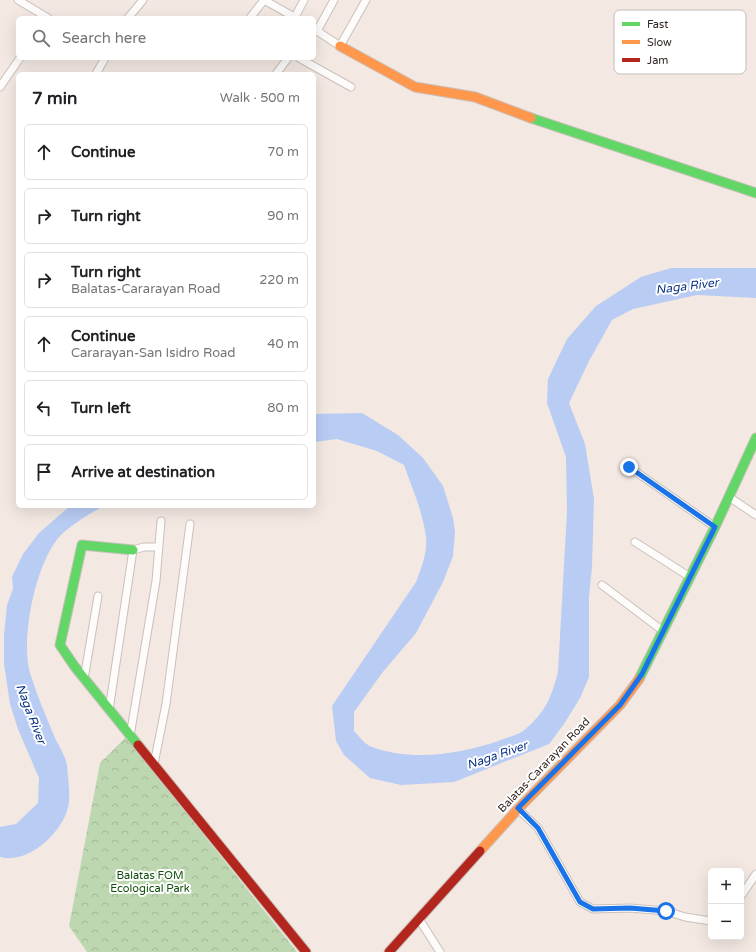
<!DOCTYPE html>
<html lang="en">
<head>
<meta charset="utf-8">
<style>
	body { margin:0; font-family:"Varela Round",sans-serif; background:#f6f6f6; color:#202124 }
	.controls { position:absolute; right:12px; bottom:12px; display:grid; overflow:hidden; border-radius:6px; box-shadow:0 4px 16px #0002 }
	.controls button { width:36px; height:36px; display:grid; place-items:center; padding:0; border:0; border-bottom:1px solid #e0e0e0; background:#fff; color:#202124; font:20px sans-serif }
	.stop { position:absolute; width:12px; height:12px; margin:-9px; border:3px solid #1a73e8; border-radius:50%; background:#fff }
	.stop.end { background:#1a73e8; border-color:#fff; box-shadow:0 1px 4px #0008 }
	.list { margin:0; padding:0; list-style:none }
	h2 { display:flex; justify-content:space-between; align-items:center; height:52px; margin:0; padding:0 16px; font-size:17px }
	h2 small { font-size:13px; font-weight:400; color:#757577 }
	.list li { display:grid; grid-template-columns:26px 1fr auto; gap:12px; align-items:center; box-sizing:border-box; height:56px; margin:0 8px 8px; padding:0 8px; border:1px solid #e0e0e0; border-radius:6px }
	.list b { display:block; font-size:15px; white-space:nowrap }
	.list p { margin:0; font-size:13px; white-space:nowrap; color:#757577 }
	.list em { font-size:13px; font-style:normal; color:#757577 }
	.icon { flex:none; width:22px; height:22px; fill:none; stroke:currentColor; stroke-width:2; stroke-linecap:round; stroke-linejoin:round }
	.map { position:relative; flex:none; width:756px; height:952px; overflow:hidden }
	.search { position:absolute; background:#fff; box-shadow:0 4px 16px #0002; left:16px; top:16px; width:300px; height:44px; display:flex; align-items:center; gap:10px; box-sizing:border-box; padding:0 14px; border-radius:6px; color:#757577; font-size:15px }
	.panel { position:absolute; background:#fff; box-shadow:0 4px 16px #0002; left:16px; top:72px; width:300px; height:436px; border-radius:6px }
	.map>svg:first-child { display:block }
	.forest { fill:url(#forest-crowns) }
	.water { fill:#b9ccf4 }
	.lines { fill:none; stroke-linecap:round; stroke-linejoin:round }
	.street-casing { stroke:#cac0bb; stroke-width:9 }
	.fast-casing { stroke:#cac0bb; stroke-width:11 }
	.slow-casing { stroke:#cac0bb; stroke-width:11 }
	.jam-casing { stroke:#cac0bb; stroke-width:11 }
	.street { stroke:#fdfcfb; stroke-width:7 }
	.fast { stroke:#63d668; stroke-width:9 }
	.slow { stroke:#ff974d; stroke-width:9 }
	.jam { stroke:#b3261e; stroke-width:9 }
	.route { stroke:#1a73e8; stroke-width:5 }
	.labels { text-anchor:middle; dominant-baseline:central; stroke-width:4; stroke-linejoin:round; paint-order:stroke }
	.street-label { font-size:11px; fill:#312621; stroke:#fff }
	.park-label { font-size:11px; fill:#104e0a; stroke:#fff }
	.water-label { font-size:12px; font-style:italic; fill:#0b3485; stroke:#fff }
	.key { fill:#fff; stroke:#c1bebc; stroke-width:1 }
	.key-label { font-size:11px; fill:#312621 }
</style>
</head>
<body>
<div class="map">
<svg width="756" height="952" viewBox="0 0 756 952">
	<defs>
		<pattern id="forest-crowns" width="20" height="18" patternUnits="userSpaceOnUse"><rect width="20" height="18" fill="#bdd8b1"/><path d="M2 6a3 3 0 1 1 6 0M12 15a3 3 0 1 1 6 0" fill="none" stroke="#a3b998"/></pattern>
	</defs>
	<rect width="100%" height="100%" fill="#f3e8e2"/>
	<path class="forest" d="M126 737 297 952H87L69 926 100 763Z"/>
	<path class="water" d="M671 268H756V298L697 295 633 309 612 320 589 361 569 403 585 444 594 499 592 567 589 597V677L580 698 564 724 549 744 454 782 401 785 370 778 344 755 336 741 332 706 416 582C421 569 428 551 426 537 423 512 412 488 404 465L377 451 337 439 314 442V414L362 413 398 435 423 458 443 486 453 518 455 532 453 556 443 582 416 633 382 673 354 712V731C359 736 365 745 372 747 413 762 461 754 501 740 508 737 518 735 523 731 545 713 551 699 558 672L567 511 566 457 547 403 548 379 567 339 596 306 641 277Z
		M70 506H104C92 512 71 525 61 535 36 560 20 639 30 673 37 695 46 717 55 738 59 746 66 757 67 766 68 777 70 791 69 802 66 830 29 865 0 857V827L16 824 38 803 39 778 18 729 10 704 4 664V635L7 605 13 589 12 577 23 554 39 533Z"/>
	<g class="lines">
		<defs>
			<path id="street" d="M18 0 48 18
				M264 0 296 18
				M295 17 304 0
				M128 18 143 0
				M250 18 264 0
				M314 29 340 46 366 0
				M317 31 334 0
				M299 58 351 87
				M96 74 105 58
				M276 74 288 58
				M0 87 20 58
				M629 467 715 527
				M729 497 756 515
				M635 542 690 577
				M602 585 663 631
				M84 679 98 596
				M109 710 133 550 144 547H159
				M130 736 156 581 161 521
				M154 764 166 704 190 524
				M518 809 538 828 580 902 593 909 630 908 666 911 685 917 711 921
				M741 896 756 874
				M419 919 440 952"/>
			<path id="fast" d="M531 118 756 193
				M133 550 82 545 60 645 75 667 138 745
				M639 679 715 527 756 438"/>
			<path id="slow" d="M340 46 415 87 475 97 531 118
				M480 851 518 809 620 705 639 679"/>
			<path id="jam" d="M138 745 306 952
				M389 952 480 851"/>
		</defs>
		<use href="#street" class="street-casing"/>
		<use href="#fast" class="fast-casing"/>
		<use href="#slow" class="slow-casing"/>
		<use href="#jam" class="jam-casing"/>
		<use href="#street" class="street"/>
		<use href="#fast" class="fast"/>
		<use href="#slow" class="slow"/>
		<use href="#jam" class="jam"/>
	</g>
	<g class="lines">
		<path class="route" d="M629 467 715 527 642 674 620 705 518 808 538 828 580 902 593 909 630 908 666 911"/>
	</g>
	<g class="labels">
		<g class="street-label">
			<text transform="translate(544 765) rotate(-46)">Balatas-Cararayan Road</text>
		</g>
		<g class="park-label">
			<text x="150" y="875">Balatas FOM<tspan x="150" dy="13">Ecological Park</tspan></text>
		</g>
		<g class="water-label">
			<text transform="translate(687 286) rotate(-7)">Naga River</text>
			<text transform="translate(31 714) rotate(69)">Naga River</text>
			<text transform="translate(497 755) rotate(-19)">Naga River</text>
		</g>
	</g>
	<rect x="614" y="10" width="132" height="64" rx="6" class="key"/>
	<rect x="622" y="22" width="18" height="4" fill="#63d668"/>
	<rect x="622" y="40" width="18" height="4" fill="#ff974d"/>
	<rect x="622" y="58" width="18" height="4" fill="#b3261e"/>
	<g class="key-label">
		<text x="647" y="28">Fast</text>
		<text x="647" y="46">Slow</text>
		<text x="647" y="64">Jam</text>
	</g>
</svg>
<div class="controls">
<button>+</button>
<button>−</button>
</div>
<div class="stop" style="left:666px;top:911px"></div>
<div class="stop end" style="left:629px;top:467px"></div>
<div class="search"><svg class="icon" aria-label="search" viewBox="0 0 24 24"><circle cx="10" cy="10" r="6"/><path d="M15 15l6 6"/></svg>Search here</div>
<section class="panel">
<h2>7 min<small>Walk · 500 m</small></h2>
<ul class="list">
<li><svg class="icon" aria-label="ahead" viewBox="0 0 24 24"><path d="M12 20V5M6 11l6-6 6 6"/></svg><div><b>Continue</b></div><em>70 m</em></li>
<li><svg class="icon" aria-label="right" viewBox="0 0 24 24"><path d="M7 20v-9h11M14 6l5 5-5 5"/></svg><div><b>Turn right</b></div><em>90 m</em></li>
<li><svg class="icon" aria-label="right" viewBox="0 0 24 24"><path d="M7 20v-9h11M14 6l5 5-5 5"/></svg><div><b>Turn right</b><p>Balatas-Cararayan Road</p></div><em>220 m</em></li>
<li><svg class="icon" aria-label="ahead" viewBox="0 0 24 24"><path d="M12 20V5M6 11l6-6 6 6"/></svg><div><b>Continue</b><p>Cararayan-San Isidro Road</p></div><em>40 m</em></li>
<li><svg class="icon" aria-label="left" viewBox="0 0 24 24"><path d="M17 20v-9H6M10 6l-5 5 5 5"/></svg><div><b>Turn left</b></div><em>80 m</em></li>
<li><svg class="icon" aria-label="arrive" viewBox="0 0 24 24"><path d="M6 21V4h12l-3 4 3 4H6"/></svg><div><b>Arrive at destination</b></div></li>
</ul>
</section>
</div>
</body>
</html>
